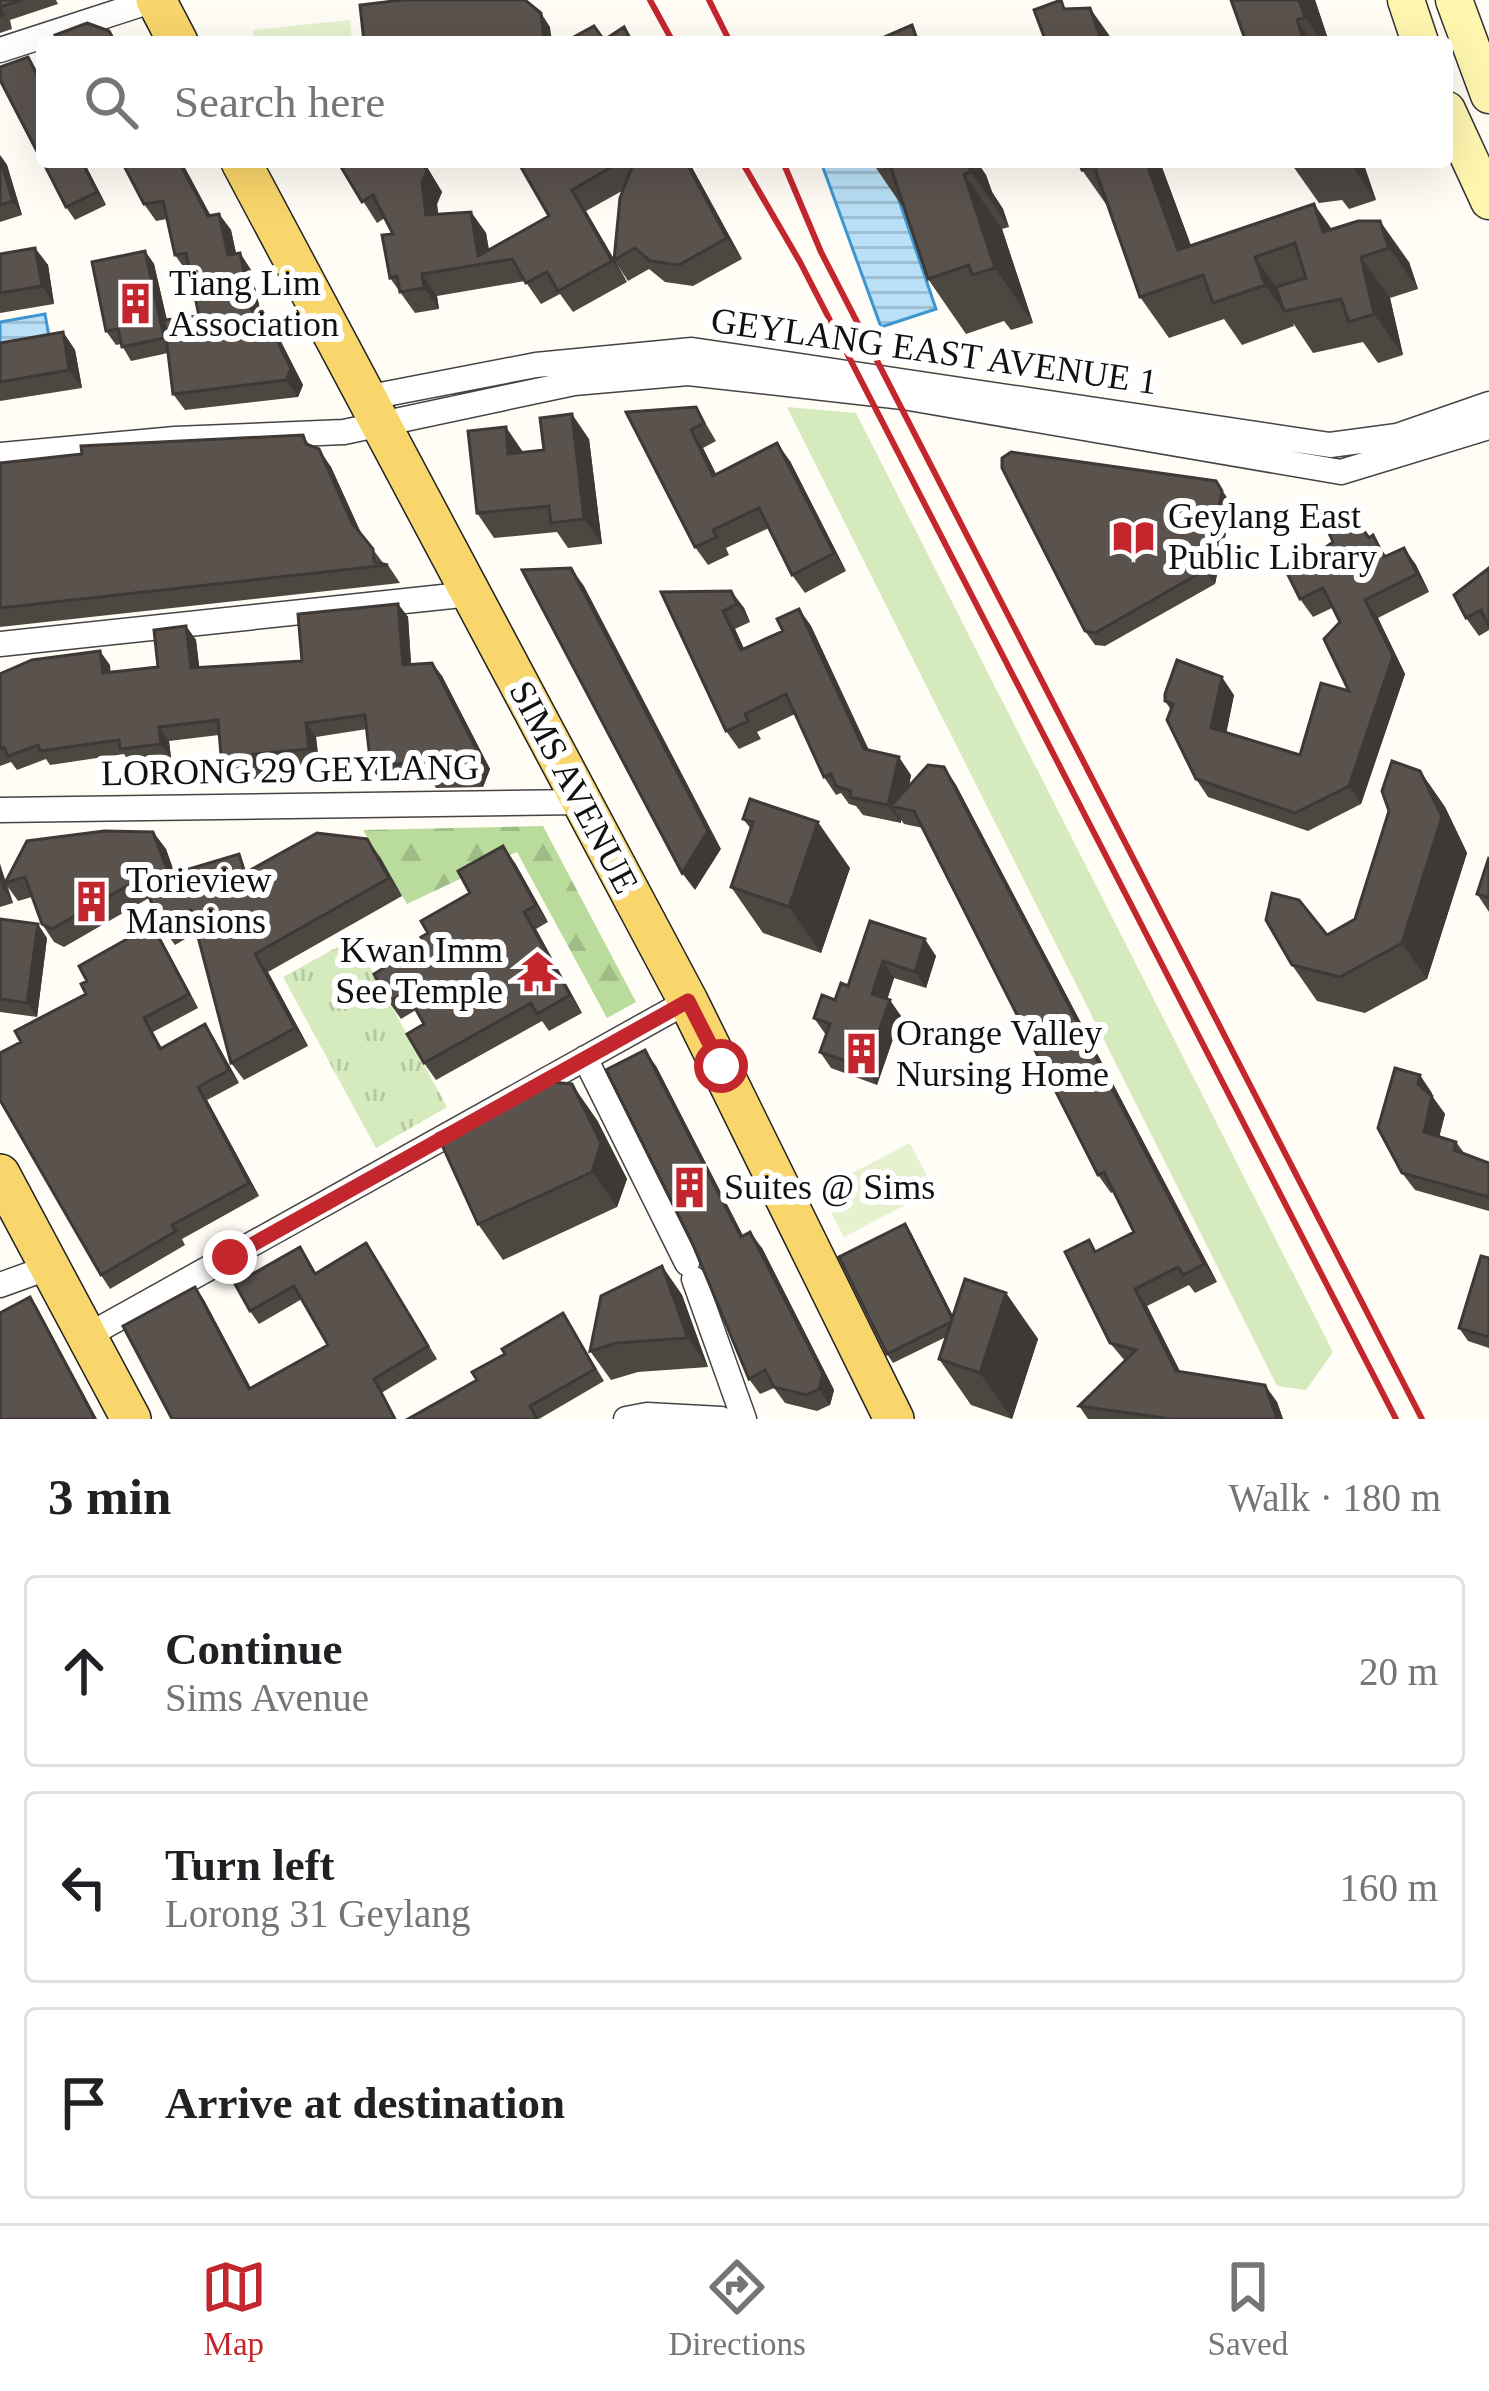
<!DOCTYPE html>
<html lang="en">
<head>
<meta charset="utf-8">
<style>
	body { margin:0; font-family:Georgia,serif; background:#f6f6f6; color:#202124 }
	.stop { position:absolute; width:36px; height:36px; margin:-27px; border:9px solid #c4262e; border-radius:50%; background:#fff }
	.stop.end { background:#c4262e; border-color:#fff; box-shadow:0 3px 12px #0008 }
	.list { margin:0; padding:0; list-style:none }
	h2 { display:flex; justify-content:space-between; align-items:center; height:156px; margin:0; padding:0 48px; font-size:51px }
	h2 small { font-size:39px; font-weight:400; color:#757577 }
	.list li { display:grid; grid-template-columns:78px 1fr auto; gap:36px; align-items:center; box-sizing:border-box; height:192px; margin:0 24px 24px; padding:0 24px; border:3px solid #e0e0e0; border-radius:12px }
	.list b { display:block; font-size:45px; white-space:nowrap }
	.list p { margin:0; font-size:39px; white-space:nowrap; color:#757577 }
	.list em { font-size:39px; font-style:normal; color:#757577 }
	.icon { flex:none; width:66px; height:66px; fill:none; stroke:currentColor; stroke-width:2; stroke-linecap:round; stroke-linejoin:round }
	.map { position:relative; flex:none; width:1489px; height:1419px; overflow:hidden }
	.search { position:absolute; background:#fff; box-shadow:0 12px 48px #0002; left:36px; right:36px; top:36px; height:132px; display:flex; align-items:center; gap:30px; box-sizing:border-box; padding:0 42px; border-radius:12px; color:#757577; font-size:45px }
	.sheet { height:804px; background:#fff }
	nav { display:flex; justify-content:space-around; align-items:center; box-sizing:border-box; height:168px; border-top:3px solid #e0e0e0; background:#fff; font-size:33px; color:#757577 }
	nav a { display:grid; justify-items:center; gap:6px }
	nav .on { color:#c4262e }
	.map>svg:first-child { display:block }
	.grass { fill:url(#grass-tufts) }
	.forest { fill:url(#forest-firs) }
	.park { fill:#d5ebbd }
	.pitch { fill:#e6f2cf }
	.water { fill:url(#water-rules); stroke:#3f96cf; stroke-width:3 }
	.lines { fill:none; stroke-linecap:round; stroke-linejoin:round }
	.street-casing { stroke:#444; stroke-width:27 }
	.secondary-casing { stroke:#333; stroke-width:39 }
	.primary-casing { stroke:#222; stroke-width:42 }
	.street { stroke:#fff; stroke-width:24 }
	.secondary { stroke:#fff6b0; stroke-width:36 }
	.primary { stroke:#f9d66b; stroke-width:39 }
	.rail { stroke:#c4262e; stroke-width:6 }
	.wall { fill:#4d4742; fill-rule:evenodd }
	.shaded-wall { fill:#3f3936 }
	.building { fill:#5a524d; stroke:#3f3936; stroke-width:3 }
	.route { stroke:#c4262e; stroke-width:15 }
	.labels { text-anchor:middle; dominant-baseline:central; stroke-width:12; stroke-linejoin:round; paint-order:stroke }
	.poi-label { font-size:36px; fill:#111; stroke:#fff; text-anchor:start }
	.street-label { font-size:36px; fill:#111; stroke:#fff }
</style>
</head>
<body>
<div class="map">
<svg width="1489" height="1419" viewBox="0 0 1489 1419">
	<defs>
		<pattern id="grass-tufts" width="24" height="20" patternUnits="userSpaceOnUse" patternTransform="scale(3)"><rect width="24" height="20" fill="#d5ebbd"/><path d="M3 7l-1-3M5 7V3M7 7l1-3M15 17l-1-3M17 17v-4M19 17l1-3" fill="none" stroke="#b6c8a1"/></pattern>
		<pattern id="forest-firs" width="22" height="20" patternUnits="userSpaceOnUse" patternTransform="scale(3)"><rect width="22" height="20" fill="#b9dc9c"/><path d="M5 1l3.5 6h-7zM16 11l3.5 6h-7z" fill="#9ebc85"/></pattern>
		<pattern id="water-rules" width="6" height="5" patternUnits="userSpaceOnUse" patternTransform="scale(3)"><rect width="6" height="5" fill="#b9e0f7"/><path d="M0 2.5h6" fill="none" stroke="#9ebfd3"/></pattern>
	</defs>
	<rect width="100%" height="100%" fill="#fffdf5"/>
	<path class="grass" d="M354 938 447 1107 376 1148 283 977Z"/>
	<path class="forest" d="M543 826 636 1002 607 1018 517 852 407 904 363 830Z"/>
	<path class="park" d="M787 407 856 413 1333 1352 1306 1390 1277 1386Z"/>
	<path class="pitch" d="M350 20 352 42H254L253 30Z
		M910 1143 934 1190 844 1237 819 1190Z"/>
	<path class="water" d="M821 162H886L936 309 881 327Z
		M45 314 50 342 0 350V322Z"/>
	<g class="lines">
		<defs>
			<path id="street" d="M0 50 154 0
				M365 398 536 365 692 350 1330 445 1397 436 1489 404
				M0 455 175 439 344 432 574 383 688 373 903 397 1341 472 1489 427
				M0 644 471 594
				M0 810 581 802
				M585 1058 687 1263
				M694 1279 744 1419
				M0 1285 50 1267
				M87 1336 688 1001
				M626 1419 647 1415 721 1419"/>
			<path id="secondary" d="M1406 0 1420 42
				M1454 0 1489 95
				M1447 110 1489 201"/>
			<path id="primary" d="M156 0 178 42
				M241 162 688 1001 894 1419
				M0 1174 131 1419"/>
		</defs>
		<use href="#street" class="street-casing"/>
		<use href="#secondary" class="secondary-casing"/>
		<use href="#primary" class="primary-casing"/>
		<use href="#street" class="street"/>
		<use href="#secondary" class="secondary"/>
		<use href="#primary" class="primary"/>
		<path class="rail" d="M650 0 673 42
			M709 0 730 42
			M742 162 800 262 1396 1419
			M783 162 821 252 1422 1419"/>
	</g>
	<path class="wall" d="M0 0H56L58 4 10 20 12 29 0 33Z
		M1315 0 1329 42H1246Z
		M0 155 7 165 22 215 0 222Z
		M84 162 106 205 75 220 66 207Z
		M122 162 210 216 219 214 231 230 236 253H240L251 270 260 309 273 326 303 385 298 397 185 410 173 394 168 353 131 361 121 344 116 345 106 331 145 251 154 264 167 320 199 316 190 271 187 272 175 255 167 219 156 221 144 204Z
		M338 162H424L442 192 437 204 438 214 471 212 486 233 489 250 549 216 518 162H689L742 259 693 286 665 282 649 269 628 281 616 263 627 282 573 312 560 294 541 304 525 281 437 296 439 309 415 313 390 278 393 234 385 218 377 223ZM622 191 614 259 586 211Z
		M872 162H977L986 175 992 192 1003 209 1009 227 1002 229 1033 323 1011 330 1004 321 966 334 928 279 906 212Z
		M1079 162H1160L1191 246 1332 230 1358 221 1409 262 1418 289 1390 298 1403 355 1378 363 1363 342 1313 353 1293 323 1294 326 1242 345 1224 319 1169 338 1140 297 1108 207 1082 170Z
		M1290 162H1363L1376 200 1349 209 1342 200 1319 203Z
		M35 248 48 265 54 304 0 313V254Z
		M63 332 75 350 82 388 0 401V343Z
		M696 407 716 441 703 448 716 474 790 461 846 571 805 593 792 575 769 528 726 548 729 555 708 565 695 547 626 412Z
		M303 435 310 446 331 467 362 535 384 564 388 565 400 583 0 627V463Z
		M589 439 602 544 568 548 557 532 494 538 477 513 523 452 544 450Z
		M1216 481 1232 505 1215 584 1105 646 1095 645 1085 631Z
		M1369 538 1387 556 1404 548 1416 565 1429 592 1378 618 1405 674 1361 804 1308 831 1208 797 1196 779 1171 710 1165 701 1234 695 1226 732 1300 755 1349 691 1340 622 1332 608 1313 617 1300 599Z
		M1489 568V630L1479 636 1466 618Z
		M731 591 744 608 750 622 735 629 744 649 783 631 799 609 811 626 869 750 911 775 909 787 944 767 956 785 1217 1282 1195 1293 1189 1285 1147 1306 1180 1372 1277 1402 1283 1419H1088L1079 1406 1125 1361 1110 1343 1096 1251 1134 1232 1113 1192 1111 1193 1098 1175 923 828 904 824 901 820V823L863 815 856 806 849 804 841 793 836 795 824 777 795 714 757 732 761 739 739 749 726 731 661 592Z
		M398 604 408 617 411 664 432 663 442 676 490 769 483 787 436 788 428 775 380 781 371 767 367 729 316 737 319 763 263 768V778L232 781 222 767 219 735 169 741 171 758 130 763 124 754 50 765 46 759 17 770 11 762 0 766V674L110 665V672L158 667 186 626 196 640 199 667 302 661Z
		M1420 771 1445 807 1467 853 1427 979 1365 1013 1317 1001 1292 965 1327 935 1355 919Z
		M743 819 850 868 821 953 763 933 731 887 751 829Z
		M153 832 166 849 174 874 250 870 380 857 402 896 268 972 308 1046 244 1080 231 1063 197 932 175 945 162 927 149 898 64 947 54 942 42 924 32 897 18 901 8 887 13 903 0 907V864L6 882Z
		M1489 857V912L1477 894Z
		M515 863 548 922 536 929 582 1013 549 1031 542 1021 436 1080 424 1063V1024L416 1010 401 1019 389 1002 428 933 470 893Z
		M0 919 47 938 37 1017 0 1012Z
		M870 921 936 956 926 988 894 978 887 999 901 1016 877 1085 831 1068 820 1052 826 1035 814 1018 848 986Z
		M152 925 161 939 198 1008 153 1032 162 1048 205 1024 214 1038 239 1083 207 1100 259 1196 182 1239 185 1245 110 1289 101 1275 21 1042 86 994 87 981Z
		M656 1066 743 1236 762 1248 834 1390 830 1405 817 1411 785 1403 774 1388 760 1394 749 1379Z
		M1432 1093V1096L1445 1114 1439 1137 1456 1142 1465 1154 1489 1163V1211L1415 1190 1402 1173Z
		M597 1120 627 1179 617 1207 503 1260 478 1224Z
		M911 1233 953 1316 1006 1293 1038 1339 1012 1419 971 1405 939 1359 946 1337 893 1363 887 1354Z
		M300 1247 316 1273 375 1256 437 1359 383 1392 172 1419 195 1287 204 1300 251 1388 328 1345 302 1299 259 1324 250 1311Z
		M1489 1258V1348L1468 1341 1459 1328Z
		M662 1266 682 1295 708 1367 638 1372 611 1380 590 1351Z
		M563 1313 604 1381 539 1419 477 1380 505 1354Z"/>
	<path class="shaded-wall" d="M1299 0H1315L1329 42H1322L1305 17Z
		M1090 8 1114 42H1102Z
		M541 13 550 27 552 42 544 41Z
		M1297 20 1312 42H1304Z
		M0 155 7 165 22 215 13 201Z
		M82 162H84L106 205 97 192Z
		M179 162H182L220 233 208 216Z
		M421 162H424L442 192 437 204 441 236 426 215 422 183Z
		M686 162H689L742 259 727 238Z
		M964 162H977L986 175 992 192 1003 209 1009 227Z
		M1146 162H1160L1202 275 1178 250Z
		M1349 162H1363L1376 200Z
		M964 174 1002 229 1033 323 995 268Z
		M572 190 586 211 627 282 612 261Z
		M1314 204 1343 245 1323 232Z
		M471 212 486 233 491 263 478 256Z
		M219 214 231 230 240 272 228 255Z
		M1380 221 1409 262 1418 289 1389 248Z
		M35 248 48 265 54 304 42 286Z
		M145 251 154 264 174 352 164 338Z
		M240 253 251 270 264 327 252 310Z
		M1255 257 1284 298V311L1294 326 1265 285Z
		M1361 257 1390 298 1403 355 1374 314Z
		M422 274 437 296 439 309 424 288Z
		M261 309 273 326 303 385 298 397 286 380Z
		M63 332 75 350 82 388 69 370Z
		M572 414 589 439 602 544 584 519Z
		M506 427 523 452 508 454Z
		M691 430 703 448 726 494 713 476Z
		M777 443 790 461 846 571 834 553Z
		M319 449 331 467 364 540 352 523Z
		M1222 491 1232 505 1215 584 1205 570Z
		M1404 548 1416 565 1429 592 1417 574Z
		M571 568 584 586 721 849 695 890 682 873Z
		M731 591 744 608 750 622 737 604Z
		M1365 600 1378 618 1405 674 1361 804 1349 786Z
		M398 604 408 617 412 679 403 665Z
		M799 609 811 626 876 767 864 749Z
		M723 611 735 629 753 668 741 650Z
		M186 626 196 640 201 681 191 668Z
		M100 651 110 665 112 686 103 673Z
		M432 663 442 676 490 769 483 787 473 773Z
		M1222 677 1234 695 1224 745 1211 728Z
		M306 723 316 737 319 763 309 749Z
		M159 727 169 741 171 758 161 744Z
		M253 754 263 768V778L254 764Z
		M899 757 911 775 904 809 891 806 901 820V823L888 805Z
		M944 767 956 785 1217 1282 1204 1264Z
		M1420 771 1445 807 1467 853 1427 979 1402 943Z
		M818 822 850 868 821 953 789 907Z
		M153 832 166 849 182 893 169 875Z
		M367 839 380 857 402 896 389 878Z
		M503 846 515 863 548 922 536 905Z
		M0 864 5 883 13 903 3 889 0 879Z
		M524 912 536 929 582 1013 570 995Z
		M38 924 47 938 37 1017 27 1003Z
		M152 925 161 939 198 1008 189 994Z
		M925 939 936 956 926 988 915 972Z
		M255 954 268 972 308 1046 295 1028Z
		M883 961 894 978 884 1010 872 994Z
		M890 1000 901 1016 877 1085 866 1068Z
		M205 1024 214 1038 239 1083 229 1070Z
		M645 1050 656 1066 752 1253 741 1237Z
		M1420 1075 1432 1093 1430 1101 1418 1084Z
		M572 1084 597 1120 627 1179 617 1207 592 1172Z
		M198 1087 207 1100 259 1196 249 1183Z
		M1432 1096 1445 1114 1436 1150 1424 1132Z
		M905 1224 911 1233 960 1330 953 1321Z
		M750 1232 762 1248 834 1390 830 1405 819 1389Z
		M662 1266 682 1295 708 1367 688 1338Z
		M195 1287 204 1300 258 1402 249 1389Z
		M1135 1289 1147 1306 1189 1389 1176 1371Z
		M1006 1293 1038 1339 1012 1419 980 1373Z
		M30 1297 37 1307 97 1419H95Z
		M1265 1385 1277 1402 1283 1419H1277Z"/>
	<path class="building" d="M0 0H21L0 7 3 15 0 16Z
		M402 0H525L541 13 544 41 364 42 360 5Z
		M1061 0 1064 9 1090 8 1102 42H1046L1034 10Z
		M1231 0H1299L1305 17 1297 20 1304 42H1246Z
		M87 23 109 31 115 42H59L55 35Z
		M912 25 918 42H873Z
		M594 26 604 40 624 27 632 42H573L572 38Z
		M28 57 42 84V161L0 80V67Z
		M0 159 13 201 0 205Z
		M43 162H82L97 192 66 207Z
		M122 162H179L208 216 219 214 228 255 240 253 252 310 261 309 291 368 286 380 173 394 164 320 199 316 186 253 175 255 163 201 144 204Z
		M338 162H421L427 171 422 183 426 215 471 212 478 256 549 216 518 162H620L572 190 612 261 558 291 547 272 526 283 512 259 422 274 424 288 400 292 397 276 390 278 382 235 393 234 373 195 362 202Z
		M634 162H686L727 238 679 265 650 261 635 248 614 260 620 198Z
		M889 162H967L971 172 964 174 995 268 972 275 969 265 928 279Z
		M1079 162H1146L1178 250 1314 204 1323 232 1358 221H1380L1389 248 1361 257 1374 314 1349 322 1341 299 1284 311 1276 287 1306 278 1295 243 1255 257 1265 285 1213 303 1203 275 1140 297 1094 166 1082 170Z
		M35 248 42 286 0 293V254Z
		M145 251 164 338 122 347 118 329 106 331 92 262Z
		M63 332 69 370 0 382V343Z
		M696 407 704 423 691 430 713 476 777 443 834 553 792 575 759 508 713 530 717 537 695 547 626 412Z
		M572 414 584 519 551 523 549 506 477 513 468 431 506 427 508 454 544 450 540 418Z
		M303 435 306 444 319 449 352 523 373 549 374 562 388 565 0 608V463L82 454 81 446Z
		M1011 452 1216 481 1222 491 1205 570 1095 633 1085 631 1002 468V458Z
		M1347 508 1369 538 1373 535 1384 557 1404 548 1417 574 1365 600 1393 656 1349 786 1295 813 1196 779 1167 720 1173 704 1165 701V694L1177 660 1222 677 1211 728 1300 755 1321 683 1349 691 1324 639 1340 622 1323 588 1300 599 1288 575 1333 542 1323 520Z
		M571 568 708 831 682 873 522 570Z
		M1489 568V626L1481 610 1466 618 1454 595Z
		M731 591 737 604 723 611 741 650 783 631 777 619 799 609 864 749 899 757 888 805 850 797 851 791 836 786 831 774 824 777 786 694 745 714 748 721 726 731 661 592Z
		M398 604 403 665 432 663 480 756 473 773 427 774 425 761 371 767 365 715 306 723 309 749 253 754 254 764 222 767 218 720 159 727 161 744 120 749 119 740 40 751 38 745 8 756 4 747 0 749V674L32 660 100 651 103 673 158 667 154 630 186 626 191 668 302 661 298 614Z
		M1392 761 1420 771 1442 817 1402 943 1340 977 1292 965 1266 920 1272 893 1299 900 1327 935 1355 919 1389 811 1382 791Z
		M928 765 944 767 1204 1264 1183 1275 1178 1267 1135 1289 1176 1371 1265 1385 1277 1419H1171L1079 1406 1136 1350 1110 1343 1065 1252 1089 1240 1095 1252 1134 1232 1104 1172 1098 1175 914 811 891 806Z
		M750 799 818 822 789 907 731 887 753 822 743 819Z
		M104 831 153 832 169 875 239 854 245 873 317 833 367 839 389 878 255 954 295 1028 231 1063 191 910 162 927 141 878 52 929 42 924 25 877 5 883 27 841Z
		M503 846 536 905 524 912 570 995 537 1014 531 1003 424 1063 407 1034 424 1024 406 992 389 1002 374 974 424 943 421 937 428 933 421 921 470 893 458 871Z
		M1489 857V898L1477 894Z
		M0 919 38 924 27 1003 0 999Z
		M870 921 925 939 915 972 883 961 872 994 890 1000 866 1068 820 1052 830 1024 814 1018 822 995 835 1000 841 983 848 986Z
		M152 925 189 994 144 1018 160 1049 205 1024 229 1070 198 1087 249 1183 172 1225 176 1231 101 1275 0 1100V1053L21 1042 15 1031 86 994 81 984 87 981 79 966Z
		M645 1050 741 1237 750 1232 823 1374 819 1389 806 1395 774 1387 765 1370 749 1379 691 1240 606 1070Z
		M1395 1068 1420 1075 1418 1084 1432 1096 1424 1132 1456 1142 1454 1150 1489 1163V1197L1402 1173 1378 1128Z
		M551 1082 572 1084 601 1143 592 1172 478 1224 437 1134Z
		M905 1224 952 1318 951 1322 887 1354 839 1257Z
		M366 1243 428 1346 374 1379 395 1419H172L123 1326 195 1287 249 1389 328 1345 294 1286 250 1311 235 1284 300 1247 315 1274Z
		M1481 1256 1489 1258V1337L1459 1328Z
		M662 1266 688 1338 617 1343 590 1351 601 1296Z
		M965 1279 1006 1293 980 1373 939 1359Z
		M30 1297 95 1419H0V1313Z
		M563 1313 595 1369 530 1406 537 1419H408L477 1380 472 1372 505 1354 502 1349Z"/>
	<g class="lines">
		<path class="route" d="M230 1257 688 1001 721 1066"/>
	</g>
	<defs>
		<symbol id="building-bare" viewBox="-9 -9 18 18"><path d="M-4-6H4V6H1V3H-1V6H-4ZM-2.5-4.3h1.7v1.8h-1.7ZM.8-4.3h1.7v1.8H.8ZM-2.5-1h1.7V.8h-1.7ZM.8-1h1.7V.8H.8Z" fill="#c4262e" stroke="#fff" stroke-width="2.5" paint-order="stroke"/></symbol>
		<symbol id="library-bare" viewBox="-9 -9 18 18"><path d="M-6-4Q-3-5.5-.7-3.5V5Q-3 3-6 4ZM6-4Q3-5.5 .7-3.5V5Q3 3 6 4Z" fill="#c4262e" stroke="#fff" stroke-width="2.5" paint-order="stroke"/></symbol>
		<symbol id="temple-bare" viewBox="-9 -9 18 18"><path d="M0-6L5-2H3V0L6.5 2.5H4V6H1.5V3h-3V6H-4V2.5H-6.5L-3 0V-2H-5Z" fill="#c4262e" stroke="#fff" stroke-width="2.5" paint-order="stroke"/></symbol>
	</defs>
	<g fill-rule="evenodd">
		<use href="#building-bare" x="106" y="274" width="59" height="59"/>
		<use href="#library-bare" x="1104" y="508" width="59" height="59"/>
		<use href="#building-bare" x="62" y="872" width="59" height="59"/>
		<use href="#temple-bare" x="508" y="942" width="59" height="59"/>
		<use href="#building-bare" x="832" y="1024" width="59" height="59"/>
		<use href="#building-bare" x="660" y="1158" width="59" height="59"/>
	</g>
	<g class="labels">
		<g class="poi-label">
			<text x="169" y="283">Tiang Lim<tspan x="169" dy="41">Association</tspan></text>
			<text x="1168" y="516">Geylang East<tspan x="1168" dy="41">Public Library</tspan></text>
			<text x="126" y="880">Torieview<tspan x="126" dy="41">Mansions</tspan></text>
			<text x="503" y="950" text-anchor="end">Kwan Imm<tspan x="503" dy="41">See Temple</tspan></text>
			<text x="896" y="1033">Orange Valley<tspan x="896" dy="41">Nursing Home</tspan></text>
			<text x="724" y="1187">Suites @ Sims</text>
		</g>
		<g class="street-label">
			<text transform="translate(934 351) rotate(8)">GEYLANG EAST AVENUE 1</text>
			<text transform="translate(290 770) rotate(-1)">LORONG 29 GEYLANG</text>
			<text transform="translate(574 787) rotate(62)">SIMS AVENUE</text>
		</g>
	</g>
</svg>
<div class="stop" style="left:721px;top:1066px"></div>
<div class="stop end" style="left:230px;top:1257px"></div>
<div class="search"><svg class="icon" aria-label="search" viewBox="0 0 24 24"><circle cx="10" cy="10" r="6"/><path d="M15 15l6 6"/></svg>Search here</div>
</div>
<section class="sheet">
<h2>3 min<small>Walk · 180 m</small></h2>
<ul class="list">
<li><svg class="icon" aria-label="ahead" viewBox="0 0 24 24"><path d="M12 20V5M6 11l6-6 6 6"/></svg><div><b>Continue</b><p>Sims Avenue</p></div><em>20 m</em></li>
<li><svg class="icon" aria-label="left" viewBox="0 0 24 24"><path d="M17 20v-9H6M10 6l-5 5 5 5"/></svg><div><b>Turn left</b><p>Lorong 31 Geylang</p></div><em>160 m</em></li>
<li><svg class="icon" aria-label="arrive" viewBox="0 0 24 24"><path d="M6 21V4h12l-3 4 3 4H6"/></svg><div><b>Arrive at destination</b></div></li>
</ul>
</section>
<nav>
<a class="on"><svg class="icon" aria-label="map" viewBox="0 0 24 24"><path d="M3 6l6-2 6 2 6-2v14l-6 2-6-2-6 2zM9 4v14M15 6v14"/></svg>Map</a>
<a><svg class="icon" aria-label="directions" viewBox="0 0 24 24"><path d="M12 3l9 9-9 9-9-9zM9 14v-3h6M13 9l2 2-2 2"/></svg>Directions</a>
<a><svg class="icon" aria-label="saved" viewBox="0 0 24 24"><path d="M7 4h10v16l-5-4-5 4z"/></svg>Saved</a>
</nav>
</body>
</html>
